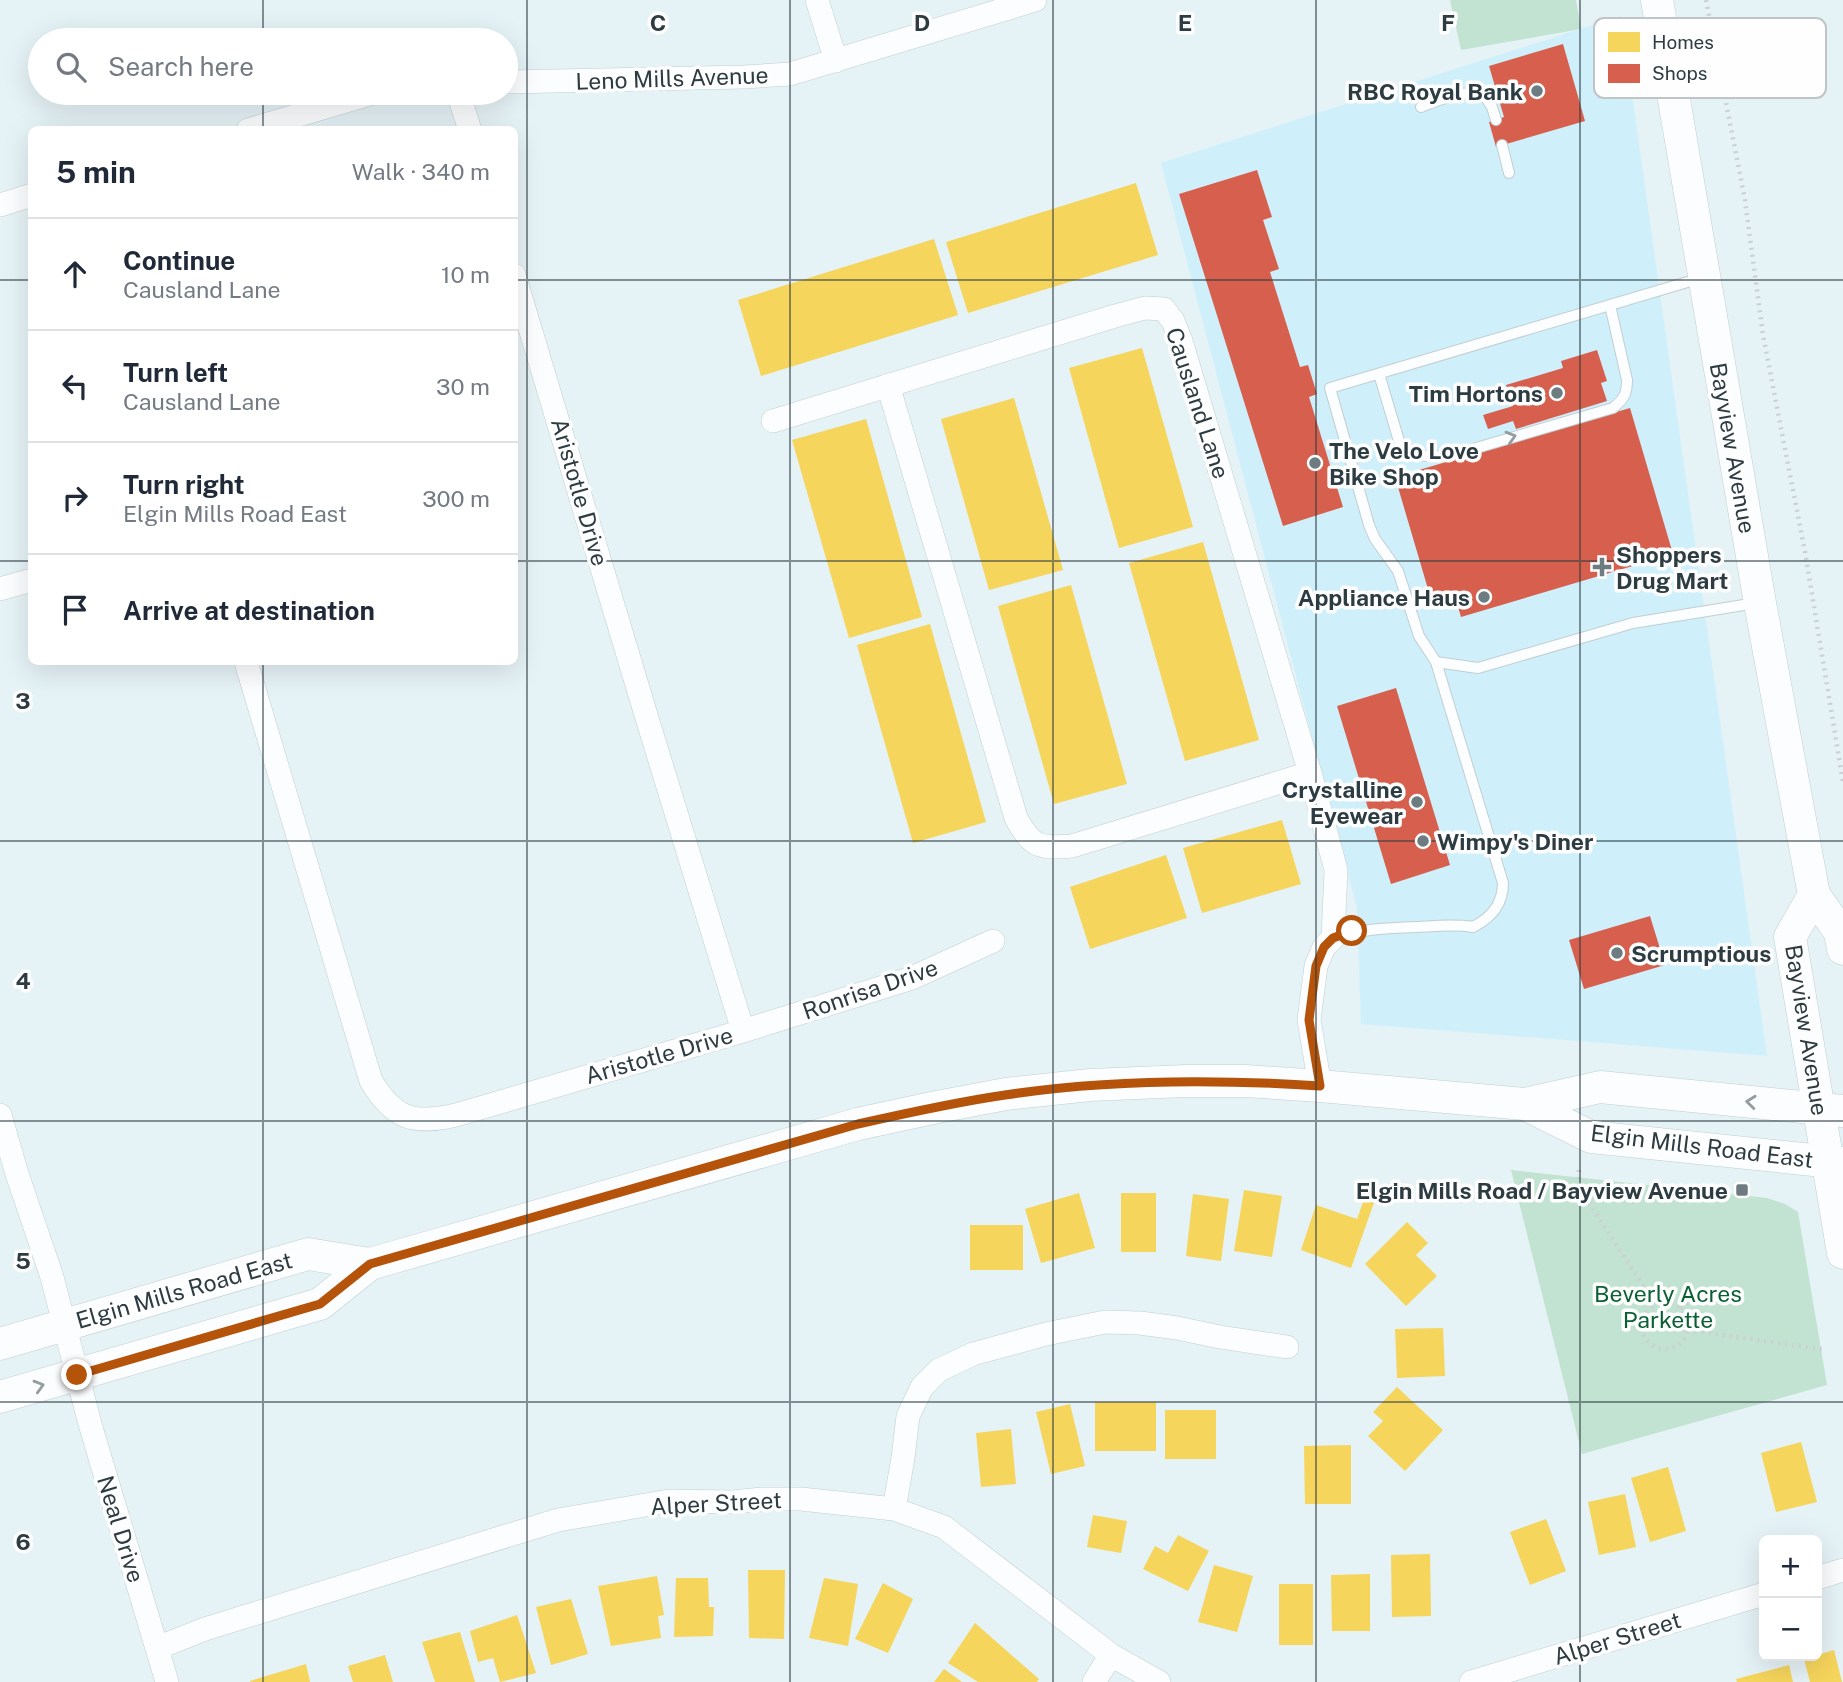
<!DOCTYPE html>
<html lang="en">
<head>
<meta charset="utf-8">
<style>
	body { margin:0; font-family:"Public Sans",sans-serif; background:#f6f6f7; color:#1f2937 }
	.controls { position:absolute; right:21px; bottom:21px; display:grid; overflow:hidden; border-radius:10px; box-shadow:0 7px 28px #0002 }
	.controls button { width:63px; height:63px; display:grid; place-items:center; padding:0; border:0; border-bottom:2px solid #e0e1e3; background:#fff; color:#1f2937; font:35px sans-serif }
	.stop { position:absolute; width:21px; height:21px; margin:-16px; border:5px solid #b45309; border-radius:50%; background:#fff }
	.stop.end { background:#b45309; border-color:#fff; box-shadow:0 2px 7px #0008 }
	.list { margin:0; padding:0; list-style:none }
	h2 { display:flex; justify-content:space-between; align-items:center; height:91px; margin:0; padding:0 28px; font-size:30px }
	h2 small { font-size:23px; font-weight:400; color:#747a83 }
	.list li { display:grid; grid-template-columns:46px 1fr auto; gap:21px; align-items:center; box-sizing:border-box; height:112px; padding:0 28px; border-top:2px solid #e0e1e3 }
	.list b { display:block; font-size:26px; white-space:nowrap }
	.list p { margin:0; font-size:23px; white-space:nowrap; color:#747a83 }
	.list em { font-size:23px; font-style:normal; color:#747a83 }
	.icon { flex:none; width:38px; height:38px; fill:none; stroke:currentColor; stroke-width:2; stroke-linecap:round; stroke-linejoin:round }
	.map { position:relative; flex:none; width:1843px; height:1682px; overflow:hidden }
	.search { position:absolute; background:#fff; box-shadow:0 7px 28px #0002; left:28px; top:28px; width:490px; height:77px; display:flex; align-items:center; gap:18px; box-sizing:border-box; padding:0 24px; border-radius:38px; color:#747a83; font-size:26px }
	.panel { position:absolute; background:#fff; box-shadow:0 7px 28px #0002; left:28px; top:126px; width:490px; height:539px; border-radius:10px }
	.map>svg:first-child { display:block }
	.built { fill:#cff0fb }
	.green { fill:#c2e3d1 }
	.homes { fill:#f6d55c }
	.shops { fill:#d6604d }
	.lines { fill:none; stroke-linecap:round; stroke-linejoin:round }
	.lane-casing { stroke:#c1ced2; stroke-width:12 }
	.street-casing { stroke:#c1ced2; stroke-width:24 }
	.secondary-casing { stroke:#c1ced2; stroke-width:33 }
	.path { stroke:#ccd0d2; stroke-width:4.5; stroke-dasharray:2 5; stroke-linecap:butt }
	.lane { stroke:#fbfdfe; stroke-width:10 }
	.street { stroke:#fbfdfe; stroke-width:23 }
	.secondary { stroke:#fbfdfe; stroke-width:32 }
	.oneway { stroke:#949ca0 }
	.route { stroke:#b45309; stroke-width:9 }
	.grid { fill:none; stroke:#2d3c42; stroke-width:2; stroke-opacity:0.55 }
	.poi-dot { fill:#6d7c81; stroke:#fefefe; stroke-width:2.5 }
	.labels { text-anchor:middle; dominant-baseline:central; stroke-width:7; stroke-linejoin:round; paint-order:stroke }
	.street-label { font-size:23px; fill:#2d3c42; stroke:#fefefe }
	.poi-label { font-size:23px; font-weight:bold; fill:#2d3c42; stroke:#fefefe; text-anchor:end }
	.park-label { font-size:23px; fill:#0a6033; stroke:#fefefe }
	.key { fill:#fefefe; stroke:#bfc4c6; stroke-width:2 }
	.key-label { font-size:19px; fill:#2d3c42 }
	.grid-label { font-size:23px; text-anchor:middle; font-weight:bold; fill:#2d3c42; stroke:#fefefe; stroke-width:7; stroke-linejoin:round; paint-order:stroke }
</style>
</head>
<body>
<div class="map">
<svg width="1843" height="1682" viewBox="0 0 1843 1682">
	<rect width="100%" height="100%" fill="#e5f2f6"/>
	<path class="built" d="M1621 16 1767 1056 1361 1024 1357 908 1161 163Z"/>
	<path class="green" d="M1450 0H1576L1581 29 1461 50Z
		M1511 1170 1767 1198 1785 1204 1798 1212 1827 1385 1582 1454Z"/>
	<path class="homes" d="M1136 183 1158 255 968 313 946 242Z
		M934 239 958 315 761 376 738 300Z
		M1142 348 1193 527 1119 548 1069 368Z
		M1014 398 1063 570 989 590 941 419Z
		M866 419 922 617 849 638 792 440Z
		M1203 542 1259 740 1185 761 1129 563Z
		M1071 585 1127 784 1054 804 998 606Z
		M930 624 986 822 913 843 857 645Z
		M1282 820 1301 884 1202 913 1183 848Z
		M1166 855 1187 918 1090 949 1070 887Z
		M1244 1190 1282 1196 1272 1257 1234 1251Z
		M1367 1191 1377 1194 1351 1268 1301 1250 1316 1205 1357 1219Z
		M1079 1193 1095 1248 1041 1263 1025 1209Z
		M1121 1193H1156V1252H1121Z
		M1193 1194 1229 1199 1221 1261 1186 1256Z
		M1407 1222 1428 1243 1416 1255 1437 1276 1406 1306 1365 1264Z
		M970 1225H1023V1270H970Z
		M1443 1328 1445 1376 1397 1378 1395 1329Z
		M1397 1387 1443 1430 1405 1471 1368 1436 1383 1421 1373 1412Z
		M1095 1402H1156V1451H1095Z
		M1070 1404 1085 1466 1051 1474 1036 1412Z
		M1165 1410H1216V1459H1165Z
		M1011 1429 1016 1484 981 1487 976 1433Z
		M1801 1442 1817 1502 1776 1512 1761 1453Z
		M1351 1445V1504H1305L1304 1446Z
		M1668 1467 1686 1531 1650 1542 1631 1478Z
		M1625 1494 1636 1547 1599 1555 1588 1502Z
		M1093 1515 1127 1521 1121 1553 1087 1547Z
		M1546 1519 1566 1571 1530 1585 1510 1532Z
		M1178 1535 1209 1551 1188 1591 1143 1569 1155 1546 1168 1553Z
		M1430 1554 1431 1616 1392 1617 1391 1555Z
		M1214 1565 1253 1576 1237 1632 1198 1622Z
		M748 1570H785L784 1639 749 1638Z
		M1370 1574V1631H1332L1331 1575Z
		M657 1576 664 1615 658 1616 661 1638 611 1646 598 1586Z
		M676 1578H708L709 1607H714L713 1636 674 1637Z
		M824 1578 858 1584 848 1646 809 1638Z
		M883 1583 913 1599 888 1653 855 1639Z
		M1279 1584H1313V1645H1279Z
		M571 1599 588 1654 551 1665 536 1607Z
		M517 1615 536 1673 500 1682 493 1658 478 1662 470 1631Z
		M975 1623 1039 1679 1037 1682H978L948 1663Z
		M460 1632 475 1682H435L422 1642Z
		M1834 1650 1842 1682H1810L1804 1659Z
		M385 1655 393 1682H353L348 1666Z
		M306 1664 310 1682H250V1681Z
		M1789 1665 1793 1682H1737L1736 1679Z
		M944 1669 962 1682H934Z"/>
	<path class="shops" d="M1563 44 1585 121 1496 147 1489 122 1504 117 1489 66Z
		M1257 170 1272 217 1263 220 1279 269 1270 272 1300 367 1308 365 1317 394 1309 397 1343 507 1283 526 1179 194Z
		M1597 350 1607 381 1601 383 1607 401 1516 429 1513 421 1488 429 1483 415 1513 406 1506 385 1563 368 1561 361Z
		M1630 408 1673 554 1461 617 1456 600 1433 606 1395 477Z
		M1396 688 1450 865 1391 884 1337 706Z
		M1650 916 1665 965 1584 989 1569 940Z"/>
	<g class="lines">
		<defs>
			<path id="lane" d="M1421 107C1442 99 1462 89 1484 95L1492 107 1496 120
				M1502 145 1509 173
				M1379 374 1399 441C1412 458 1430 457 1449 456L1613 408C1624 399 1627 394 1627 380L1610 305
				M1436 662 1419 636 1398 571 1375 539 1369 525 1330 388 1701 278
				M1333 938C1360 929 1388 928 1417 927 1436 926 1453 924 1473 927 1491 918 1503 904 1503 883L1436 662 1478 668 1633 623 1756 603"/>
			<path id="street" d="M817 0 836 61
				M506 82 744 77 790 74 1035 0
				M458 93 470 130
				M248 130 373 93
				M0 205 32 195
				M514 275 646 715 743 1031
				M888 385 1016 818C1032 847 1039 849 1072 846L1310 773
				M773 421 1115 316 1145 308 1164 309 1173 321 1181 341 1310 773 1336 870 1333 938 1324 947 1316 966 1309 1020 1320 1086
				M0 589 32 580
				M246 662 371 1081C394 1119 413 1125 456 1115L743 1031 912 978 993 941
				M0 1115 17 1174 52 1277 90 1424 167 1682
				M894 1509 903 1458 908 1416 922 1387 939 1370 973 1354 1046 1334 1105 1322 1140 1323 1177 1328 1220 1337 1287 1347
				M1817 1578 1843 1570
				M157 1648 205 1629 558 1520 669 1501 733 1502 762 1499H801L894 1509 944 1527 1111 1655 1159 1682
				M1094 1682 1111 1655
				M1471 1682 1764 1594"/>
			<path id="secondary" d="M1657 0 1760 603 1814 895 1840 932 1843 949
				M1814 895 1790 937 1843 1253
				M1525 1104 1591 1137 1843 1163
				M0 1344 308 1254 370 1264
				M0 1397 320 1304 370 1264 858 1124 937 1107 1006 1094 1090 1085 1185 1081H1246L1320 1086 1525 1104 1600 1087 1843 1111"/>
		</defs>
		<use href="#lane" class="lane-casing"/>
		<use href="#street" class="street-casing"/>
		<use href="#secondary" class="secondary-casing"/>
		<path class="path" d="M1706 0 1745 200 1763 335 1805 552 1843 782
			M1579 1170V1184L1587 1200 1655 1304
			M1642 1326a23 23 0 1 1 46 0a23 23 0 1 1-46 0Z
			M1681 1309 1704 1286
			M1688 1330 1826 1350"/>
		<use href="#lane" class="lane"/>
		<use href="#street" class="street"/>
		<use href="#secondary" class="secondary"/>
	</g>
	<defs><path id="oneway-chevron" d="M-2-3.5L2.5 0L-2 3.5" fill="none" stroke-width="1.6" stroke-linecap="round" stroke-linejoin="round" transform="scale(1.75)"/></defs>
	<g class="oneway">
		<use href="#oneway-chevron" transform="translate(1511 437) rotate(-16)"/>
		<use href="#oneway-chevron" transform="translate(1751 1102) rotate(-174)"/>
		<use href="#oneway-chevron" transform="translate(39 1386) rotate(-16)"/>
	</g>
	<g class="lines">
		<path class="route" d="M77 1375 320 1304 370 1264 858 1124C907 1113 956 1102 1005 1095 1109 1079 1215 1079 1320 1086L1309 1020 1316 966 1324 947 1333 938 1352 931"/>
	</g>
	<path class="grid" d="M263 0V40M527 0V1682M790 0V1682M1053 0V1682M1316 0V1682M1580 0V1682M263 93V130M0 280H32M514 280H1843M0 561H32M514 561H1843M263 662V1682M0 841H1843M0 1121H1843M0 1402H1843"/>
	<g class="poi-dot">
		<circle cx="1537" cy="91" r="7"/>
		<circle cx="1557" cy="393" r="7"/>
		<circle cx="1315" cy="463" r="7"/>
		<path d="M1598.5 556.5h7v7h7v7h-7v7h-7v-7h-7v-7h7z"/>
		<circle cx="1484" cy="597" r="7"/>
		<circle cx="1417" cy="802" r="7"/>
		<circle cx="1423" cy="841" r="7"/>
		<circle cx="1617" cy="953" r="7"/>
		<rect x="1735" y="1183" width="14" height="14" rx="3.5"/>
	</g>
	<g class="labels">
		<g class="street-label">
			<text transform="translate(672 78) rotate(-2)">Leno Mills Avenue</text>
			<text transform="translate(1198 403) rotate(72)">Causland Lane</text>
			<text transform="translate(1733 448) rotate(80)">Bayview Avenue</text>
			<text transform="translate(580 492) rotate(74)">Aristotle Drive</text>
			<text transform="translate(870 989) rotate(-19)">Ronrisa Drive</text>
			<text transform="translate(1807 1030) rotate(81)">Bayview Avenue</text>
			<text transform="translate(659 1055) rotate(-16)">Aristotle Drive</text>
			<text transform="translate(1702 1146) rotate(7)">Elgin Mills Road East</text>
			<text transform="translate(184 1290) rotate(-16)">Elgin Mills Road East</text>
			<text transform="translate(716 1503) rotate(-3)">Alper Street</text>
			<text transform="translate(121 1529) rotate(73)">Neal Drive</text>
			<text transform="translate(1617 1638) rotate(-17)">Alper Street</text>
		</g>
		<g class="poi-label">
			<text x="1523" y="91">RBC Royal Bank</text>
			<text x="1543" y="393">Tim Hortons</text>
			<text x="1329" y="450" text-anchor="start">The Velo Love<tspan x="1329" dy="26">Bike Shop</tspan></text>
			<text x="1616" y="554" text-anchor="start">Shoppers<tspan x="1616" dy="26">Drug Mart</tspan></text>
			<text x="1470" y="597">Appliance Haus</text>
			<text x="1403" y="789">Crystalline<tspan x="1403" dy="26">Eyewear</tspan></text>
			<text x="1437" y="841" text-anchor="start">Wimpy's Diner</text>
			<text x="1631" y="953" text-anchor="start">Scrumptious</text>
			<text x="1728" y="1190">Elgin Mills Road / Bayview Avenue</text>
		</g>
		<g class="park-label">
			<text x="1668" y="1293">Beverly Acres<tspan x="1668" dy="26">Parkette</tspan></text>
		</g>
	</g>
	<rect x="1594" y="18" width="232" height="80" rx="10" class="key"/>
	<rect x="1608" y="32" width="32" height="20" fill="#f6d55c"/>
	<rect x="1608" y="64" width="32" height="19" fill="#d6604d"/>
	<g class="key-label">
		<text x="1652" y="49">Homes</text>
		<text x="1652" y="80">Shops</text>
	</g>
	<g class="grid-label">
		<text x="658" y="31">C</text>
		<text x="922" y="31">D</text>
		<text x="1185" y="31">E</text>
		<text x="1448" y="31">F</text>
		<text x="23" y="709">3</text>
		<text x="23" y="989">4</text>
		<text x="23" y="1269">5</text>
		<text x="23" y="1550">6</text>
	</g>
</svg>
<div class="controls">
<button>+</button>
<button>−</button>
</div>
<div class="stop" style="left:1352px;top:931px"></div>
<div class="stop end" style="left:77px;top:1375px"></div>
<div class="search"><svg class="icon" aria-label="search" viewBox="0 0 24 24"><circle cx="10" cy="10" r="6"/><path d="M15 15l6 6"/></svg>Search here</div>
<section class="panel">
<h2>5 min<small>Walk · 340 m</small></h2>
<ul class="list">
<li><svg class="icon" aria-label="ahead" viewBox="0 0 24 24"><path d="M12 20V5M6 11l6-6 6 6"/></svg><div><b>Continue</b><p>Causland Lane</p></div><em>10 m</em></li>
<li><svg class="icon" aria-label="left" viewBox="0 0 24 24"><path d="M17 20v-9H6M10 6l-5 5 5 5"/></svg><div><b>Turn left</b><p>Causland Lane</p></div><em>30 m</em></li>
<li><svg class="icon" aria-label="right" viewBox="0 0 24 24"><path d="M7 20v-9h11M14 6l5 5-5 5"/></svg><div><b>Turn right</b><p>Elgin Mills Road East</p></div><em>300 m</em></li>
<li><svg class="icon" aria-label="arrive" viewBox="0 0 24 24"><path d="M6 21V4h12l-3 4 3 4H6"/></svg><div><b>Arrive at destination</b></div></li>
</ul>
</section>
</div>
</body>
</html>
